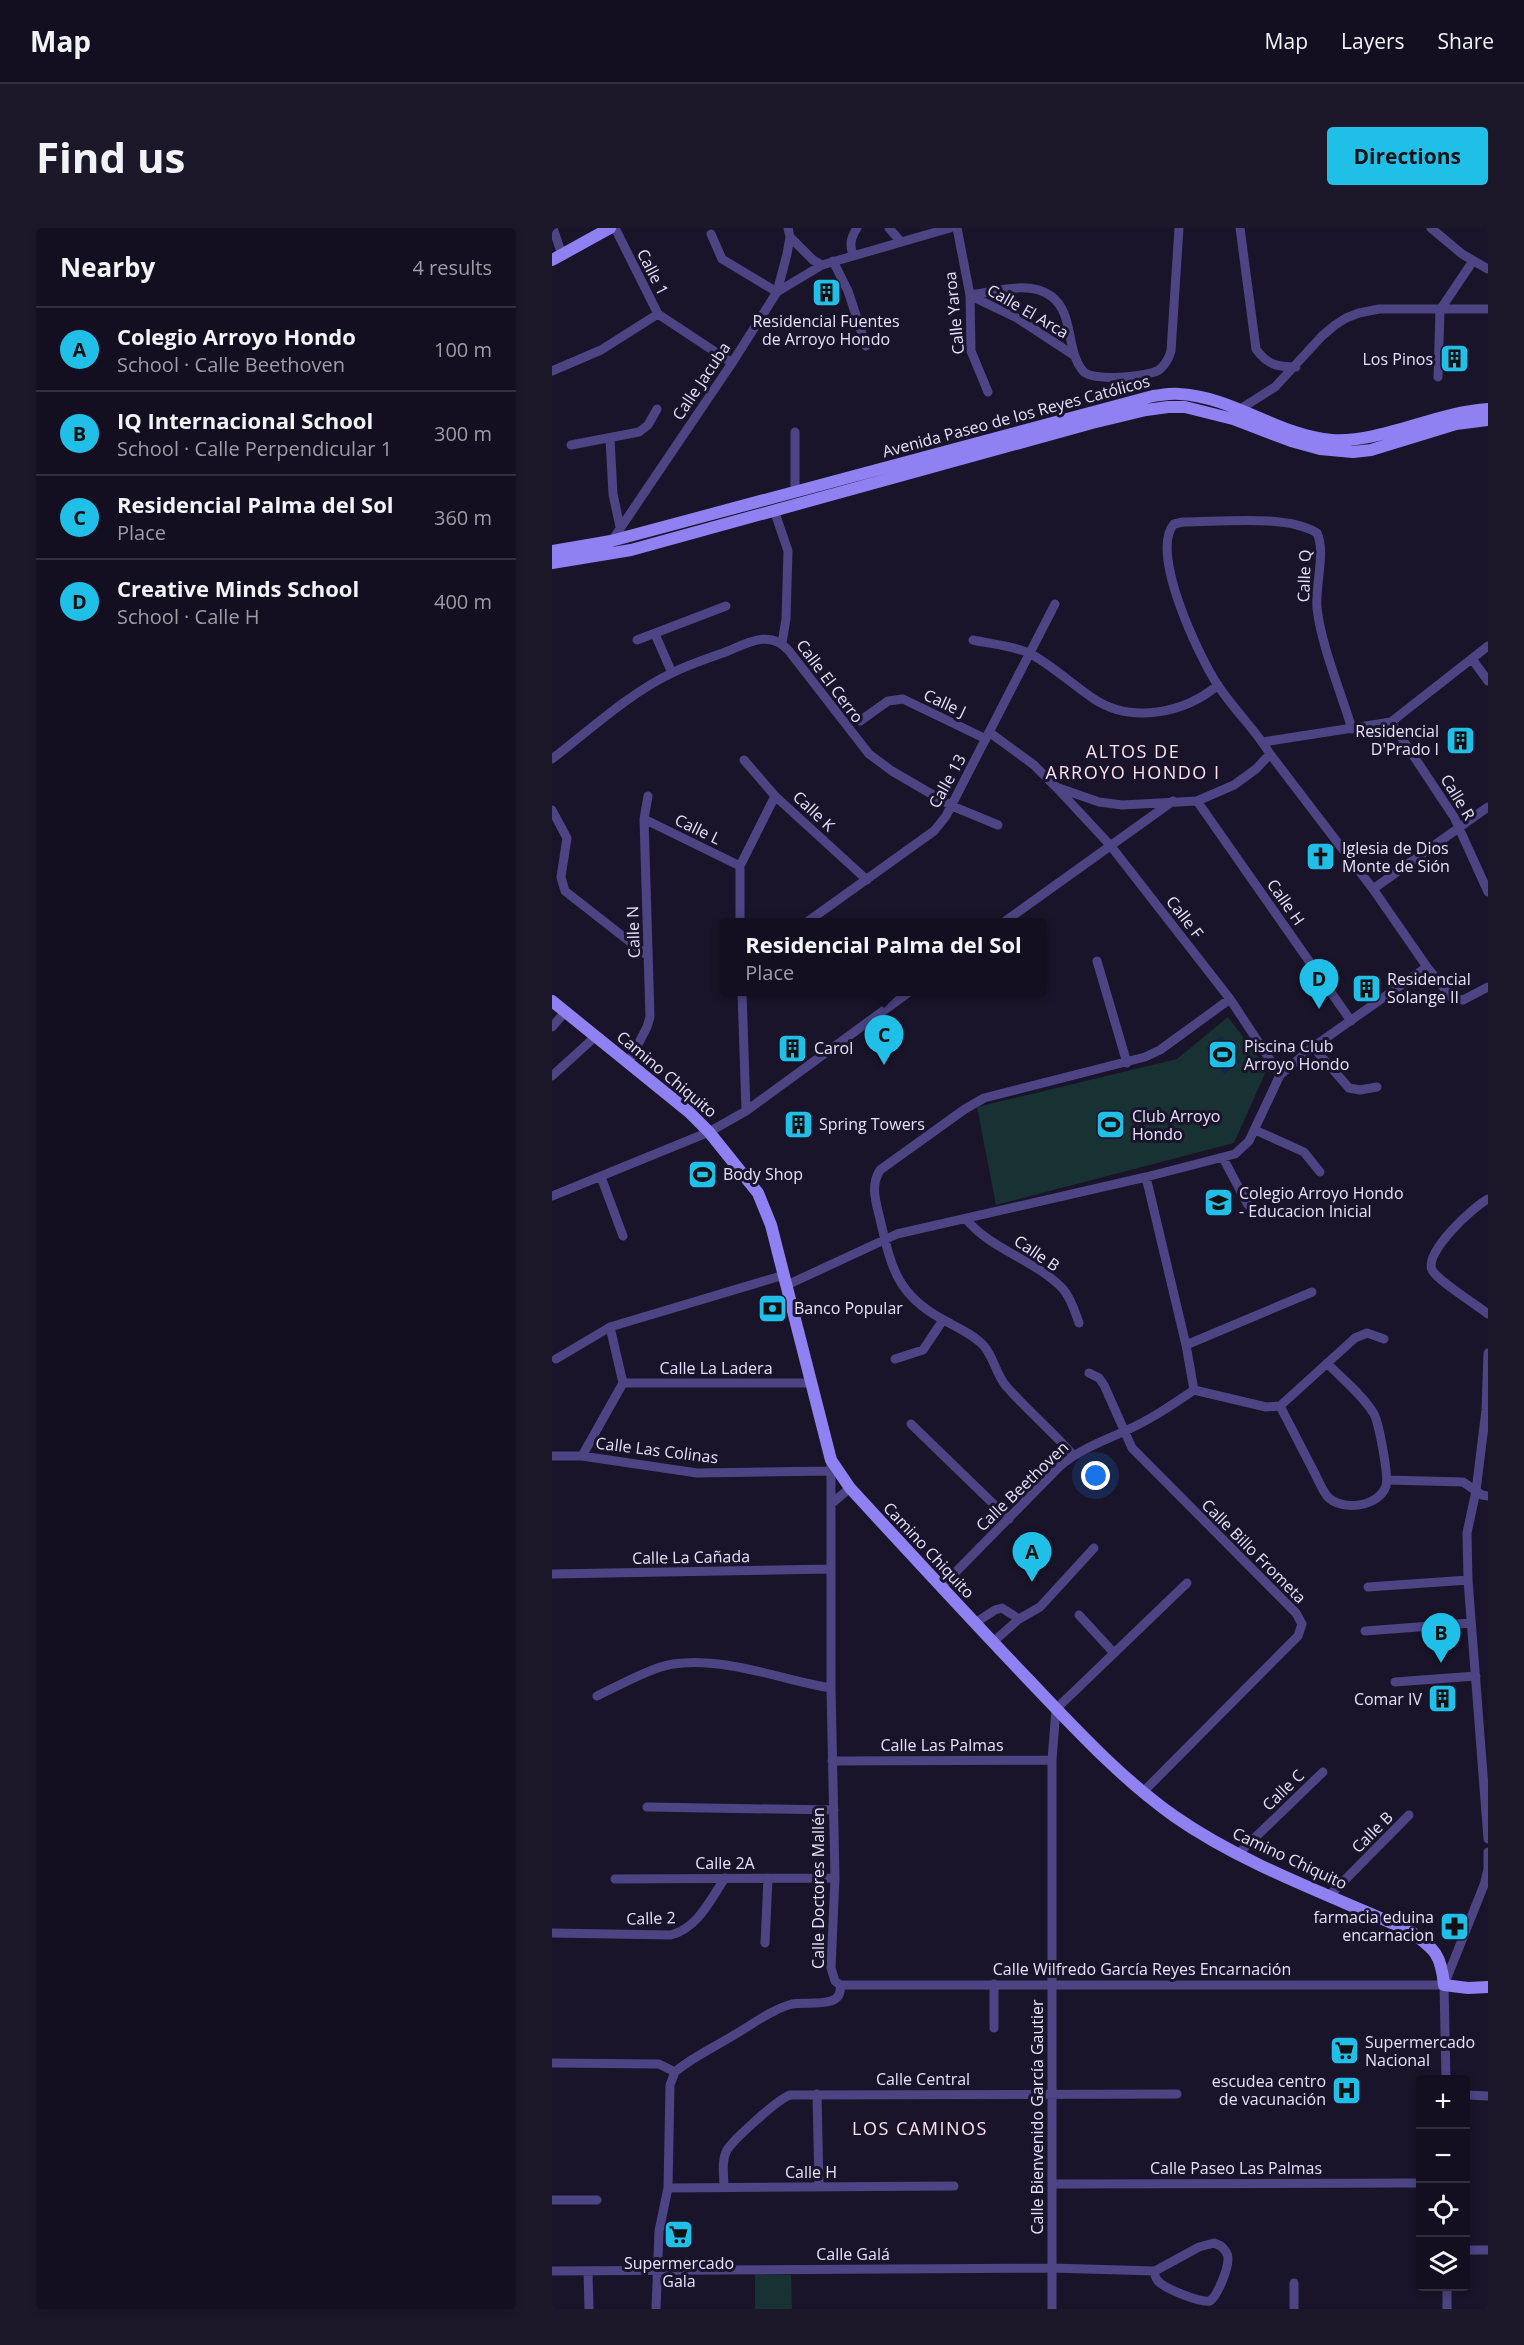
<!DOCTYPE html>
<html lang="en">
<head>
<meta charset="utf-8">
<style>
	body { margin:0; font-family:"Open Sans",sans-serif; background:#1d1829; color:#f1f3f6 }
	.controls { position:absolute; right:18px; bottom:18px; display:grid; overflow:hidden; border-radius:6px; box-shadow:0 3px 9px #0003 }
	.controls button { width:54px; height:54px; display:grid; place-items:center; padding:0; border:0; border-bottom:2px solid #332f3e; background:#140f20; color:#f1f3f6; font:30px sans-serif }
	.you { position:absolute; left:544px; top:1248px; width:21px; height:21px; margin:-15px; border:4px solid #fff; border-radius:50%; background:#1a73e8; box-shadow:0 0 0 9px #1a73e833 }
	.badge { display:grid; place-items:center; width:39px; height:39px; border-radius:50%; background:#20bfe8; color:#111; font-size:20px; font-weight:700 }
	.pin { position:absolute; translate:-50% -50px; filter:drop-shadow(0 2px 3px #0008) }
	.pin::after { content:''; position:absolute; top:32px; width:21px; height:18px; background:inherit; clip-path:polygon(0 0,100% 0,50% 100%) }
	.popup { position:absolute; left:168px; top:690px; width:327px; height:78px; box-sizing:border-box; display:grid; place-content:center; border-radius:6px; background:#140f20; filter:drop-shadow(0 2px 4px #0005); font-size:20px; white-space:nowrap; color:#9d9ca5 }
	.popup b { font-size:22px; color:#f1f3f6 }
	.popup::after { content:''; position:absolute; left:50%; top:100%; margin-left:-12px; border:12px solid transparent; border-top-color:#140f20 }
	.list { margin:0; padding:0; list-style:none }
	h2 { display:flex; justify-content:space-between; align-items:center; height:78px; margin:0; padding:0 24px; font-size:26px }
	h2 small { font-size:20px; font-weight:400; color:#9d9ca5 }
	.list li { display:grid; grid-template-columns:39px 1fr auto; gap:18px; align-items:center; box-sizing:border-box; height:84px; padding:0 24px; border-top:2px solid #332f3e }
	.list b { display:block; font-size:22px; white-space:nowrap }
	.list p { margin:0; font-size:20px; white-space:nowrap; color:#9d9ca5 }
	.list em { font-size:20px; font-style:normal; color:#9d9ca5 }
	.icon { flex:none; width:33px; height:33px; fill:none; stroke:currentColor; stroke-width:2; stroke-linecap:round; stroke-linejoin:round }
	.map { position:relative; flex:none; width:936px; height:2081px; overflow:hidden; border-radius:6px }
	header { display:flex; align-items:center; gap:36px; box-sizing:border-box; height:84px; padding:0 30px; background:#140f20; border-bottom:2px solid #332f3e }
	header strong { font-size:28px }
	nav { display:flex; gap:33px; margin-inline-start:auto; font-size:21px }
	.intro { display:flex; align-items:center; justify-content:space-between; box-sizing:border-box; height:144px; padding:0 36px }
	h1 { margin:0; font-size:42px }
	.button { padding:15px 27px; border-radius:6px; background:#20bfe8; color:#111; font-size:21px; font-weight:700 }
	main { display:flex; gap:36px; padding:0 36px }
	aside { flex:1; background:#140f20; border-radius:6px; box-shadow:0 3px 9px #0003 }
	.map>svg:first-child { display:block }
	.pitch { fill:#183133 }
	.water { fill:#15254d }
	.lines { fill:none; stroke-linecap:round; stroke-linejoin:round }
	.street { stroke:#4d4484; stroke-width:9 }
	.secondary { stroke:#9081f2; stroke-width:12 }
	.labels { text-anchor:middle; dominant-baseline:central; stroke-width:6; stroke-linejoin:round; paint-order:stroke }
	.street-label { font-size:16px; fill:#e6e0fc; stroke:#1a142a }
	.poi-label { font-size:16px; fill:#e6e0fc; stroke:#1a142a; text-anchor:start }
	.neighbourhood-label { font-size:18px; letter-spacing:1.5px; fill:#fce2f0; stroke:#1a142a }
</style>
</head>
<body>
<header>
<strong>Map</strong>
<nav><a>Map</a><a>Layers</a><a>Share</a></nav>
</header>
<div class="intro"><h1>Find us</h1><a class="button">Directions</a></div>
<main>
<aside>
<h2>Nearby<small>4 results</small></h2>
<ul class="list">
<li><span class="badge">A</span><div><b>Colegio Arroyo Hondo</b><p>School · Calle Beethoven</p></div><em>100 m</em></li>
<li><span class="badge">B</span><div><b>IQ Internacional School</b><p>School · Calle Perpendicular 1</p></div><em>300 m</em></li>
<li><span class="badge">C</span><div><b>Residencial Palma del Sol</b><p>Place</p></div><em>360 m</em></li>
<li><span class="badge">D</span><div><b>Creative Minds School</b><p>School · Calle H</p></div><em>400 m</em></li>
</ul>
</aside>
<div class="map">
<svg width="936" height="2081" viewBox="0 0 936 2081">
	<rect width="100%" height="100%" fill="#1a142a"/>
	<path class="pitch" d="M676 789 715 841 682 915 444 977 425 879 625 831Z
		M203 2046 239 2047 240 2081H203Z"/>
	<path class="water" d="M670 808 688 834 672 846 653 819Z"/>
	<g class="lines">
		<path class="street" d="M1 0 10 27
			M63 0 106 86 180 135
			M337 0 349 14
			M405 0 418 67 419 123 436 164
			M688 0 704 121C715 137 726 139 744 139
			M879 0 910 26 936 41
			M159 6 170 31 225 64 270 37 398 0
			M238 9 261 32 270 37
			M301 27C297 16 299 10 305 0
			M281 33 296 63 314 118
			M418 67C442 64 477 52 499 68 523 86 513 121 531 143 540 154 595 149 607 142 613 137 617 130 619 123L627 0
			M419 68 465 90 523 128
			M0 143 49 122 106 86
			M886 149 888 82 921 33
			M685 183 723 159 770 108 783 97 794 90 807 85 827 81H936
			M243 204V263
			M58 211 61 266 68 299
			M19 217 87 204 96 197 105 181
			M222 282 236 323 234 391 230 415
			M59 314 180 135 225 64 235 26 238 9 236 0
			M103 406 120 445
			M85 412 174 378
			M421 412C439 416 463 418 479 426 502 439 521 457 542 471 580 496 633 485 666 457
			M920 431 936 453
			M308 493 336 473 351 471 434 511
			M839 494 902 589 936 664
			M800 501C789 464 769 417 765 380 763 357 774 324 765 305 734 286 669 294 631 294L622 296C597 324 647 428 665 456 681 481 703 501 718 526L821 661 875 739 900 770 911 772 936 759
			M437 504 482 537 504 559 547 574 570 577 645 573 682 557 704 541 718 526
			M711 514 839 494 936 418
			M0 531C38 502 76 466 120 445 136 437 154 431 171 425 194 416 218 400 237 423L317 526 340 543 400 578 446 597
			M192 532 223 568 315 652
			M504 559 558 617 678 771 728 847
			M645 573 799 793
			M0 582 15 610 9 649 13 663 96 728
			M92 591 188 638
			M821 661 936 579
			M188 694V638L223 568
			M255 694 382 603 394 588 503 376
			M452 694 621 573
			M545 733 575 835
			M190 764 194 883
			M0 799 13 784
			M761 819 797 860 808 862 825 859
			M77 834 95 799 98 789 92 591 96 568
			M0 848 44 808
			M703 902 752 924 768 944
			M671 930 696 977
			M49 949 71 1008
			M594 949 634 1117 642 1162
			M0 968 157 904 194 883 357 764
			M936 971C921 979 872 1024 880 1042 886 1053 925 1077 936 1086
			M414 991C439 1022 484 1032 511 1061 519 1070 523 1084 527 1095
			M235 1057 345 1006 594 949 683 926 697 913 728 847 761 819 875 739
			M634 1117 760 1064
			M936 1125 934 1182 924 1263 915 1305 916 1352 936 1611
			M4 1131 58 1099 232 1047
			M343 1131 371 1122 391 1092
			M537 1145 547 1150 552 1157 580 1220 744 1385 750 1396 746 1408 591 1564
			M71 1155H258
			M728 1178C739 1199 749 1219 760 1240 765 1249 769 1260 775 1268 789 1284 827 1279 834 1258 837 1248 827 1196 822 1186 811 1167 790 1151 775 1135
			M359 1196 457 1291
			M521 1227C500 1203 475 1182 454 1158 444 1146 442 1130 432 1118 421 1106 404 1099 390 1091 344 1066 339 1038 328 991 324 974 318 958 328 942L413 881 432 870 593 829 608 822 678 771
			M0 1228H30L145 1245 279 1243
			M30 1228 71 1155 58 1099
			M835 1252 911 1254 930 1267 936 1268
			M279 1276 298 1260
			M0 1346 279 1341
			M389 1359 507 1239C528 1221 549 1214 573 1203 598 1192 620 1177 642 1162L714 1179 728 1178 803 1110 815 1105 832 1111
			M816 1359 916 1352
			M527 1387 562 1425
			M423 1395 443 1382 450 1380 467 1391
			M813 1403 919 1395
			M441 1414 467 1391 488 1379 542 1320
			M843 1454 924 1448
			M45 1468C66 1458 100 1439 121 1436 170 1428 231 1452 279 1460
			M280 1533 500 1532
			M95 1579 282 1582
			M686 1626 771 1544
			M63 1651 283 1650
			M778 1667 857 1587
			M0 1705 119 1707C146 1700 158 1672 173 1650
			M213 1715 216 1650
			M442 1756V1800
			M288 1757H892
			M0 1835 107 1836 123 1844
			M894 1852 892 1757 932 1657 936 1641V1624
			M265 1866 267 1958
			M914 1867 936 1868
			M500 1956 868 1955
			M172 1959C172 1948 169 1933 175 1922 182 1911 226 1871 238 1867L625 1866
			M116 1960 402 1958
			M0 1972H45
			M914 2022H936
			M0 2043 499 2040 603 2043 647 2019 662 2015 669 2018C673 2022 676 2025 676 2031 676 2041 666 2067 658 2073 649 2075 613 2061 606 2053 603 2049 603 2048 603 2043
			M36 2043 37 2081
			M895 2058V2081
			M104 2081 107 2003 116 1960 118 1857 123 1844C140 1829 163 1819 182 1807 201 1796 219 1782 240 1776 255 1773 292 1782 288 1757L283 1753 279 1740 283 1650 279 1460V1232
			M500 2081V1532L504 1481 635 1355
			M742 2081V2055"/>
		<path class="secondary" d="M0 32 58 0
			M0 323 59 313 601 168C610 167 619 165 628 166 682 169 727 208 780 212 829 215 885 184 936 181
			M0 335 79 322 540 195 594 182 616 179H633L681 191 739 213 768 221 801 224 819 222 904 196 936 192
			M0 773 137 884 157 904 206 965 219 997 279 1232 298 1260C356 1323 414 1386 474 1449 520 1497 567 1549 622 1588 692 1637 780 1668 858 1703 882 1721 889 1725 892 1757L916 1760 936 1759"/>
	</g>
	<defs>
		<symbol id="building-square" viewBox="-11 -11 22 22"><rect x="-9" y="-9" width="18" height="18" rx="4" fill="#20bfe8" stroke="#1a142a"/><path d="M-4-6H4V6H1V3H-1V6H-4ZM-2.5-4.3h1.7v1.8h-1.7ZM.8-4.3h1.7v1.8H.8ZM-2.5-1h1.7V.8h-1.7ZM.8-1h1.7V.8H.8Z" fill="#111"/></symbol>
		<symbol id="church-square" viewBox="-11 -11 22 22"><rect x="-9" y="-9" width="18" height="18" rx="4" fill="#20bfe8" stroke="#1a142a"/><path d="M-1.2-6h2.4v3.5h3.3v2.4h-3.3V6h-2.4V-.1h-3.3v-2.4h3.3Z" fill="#111"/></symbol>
		<symbol id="stadium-square" viewBox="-11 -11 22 22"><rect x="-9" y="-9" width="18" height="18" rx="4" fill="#20bfe8" stroke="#1a142a"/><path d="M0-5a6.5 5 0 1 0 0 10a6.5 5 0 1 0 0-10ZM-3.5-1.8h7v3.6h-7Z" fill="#111"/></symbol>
		<symbol id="school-square" viewBox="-11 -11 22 22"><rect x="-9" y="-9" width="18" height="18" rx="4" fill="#20bfe8" stroke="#1a142a"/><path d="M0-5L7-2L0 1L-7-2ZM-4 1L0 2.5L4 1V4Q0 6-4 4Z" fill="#111"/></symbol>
		<symbol id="bank-square" viewBox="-11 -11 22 22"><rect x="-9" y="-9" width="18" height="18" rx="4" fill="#20bfe8" stroke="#1a142a"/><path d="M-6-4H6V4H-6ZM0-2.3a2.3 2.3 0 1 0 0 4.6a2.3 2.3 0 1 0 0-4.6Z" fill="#111"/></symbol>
		<symbol id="pharmacy-square" viewBox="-11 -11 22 22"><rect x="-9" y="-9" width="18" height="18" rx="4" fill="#20bfe8" stroke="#1a142a"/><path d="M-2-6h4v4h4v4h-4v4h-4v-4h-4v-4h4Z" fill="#111"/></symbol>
		<symbol id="supermarket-square" viewBox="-11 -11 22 22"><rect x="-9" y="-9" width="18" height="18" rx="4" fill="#20bfe8" stroke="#1a142a"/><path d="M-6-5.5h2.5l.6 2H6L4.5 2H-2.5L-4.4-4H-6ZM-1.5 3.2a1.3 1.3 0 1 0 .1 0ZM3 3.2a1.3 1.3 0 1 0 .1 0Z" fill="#111"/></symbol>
		<symbol id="hospital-square" viewBox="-11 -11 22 22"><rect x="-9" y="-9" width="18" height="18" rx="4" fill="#20bfe8" stroke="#1a142a"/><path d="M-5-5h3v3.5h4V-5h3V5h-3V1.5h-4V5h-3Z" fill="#111"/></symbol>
	</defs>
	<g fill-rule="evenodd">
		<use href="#building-square" x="258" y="48" width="33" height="33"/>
		<use href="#building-square" x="886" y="114" width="33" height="33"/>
		<use href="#building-square" x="892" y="496" width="33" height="33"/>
		<use href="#church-square" x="752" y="612" width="33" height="33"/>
		<use href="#building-square" x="798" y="744" width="33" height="33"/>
		<use href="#building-square" x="224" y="804" width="33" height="33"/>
		<use href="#stadium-square" x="654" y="810" width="33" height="33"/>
		<use href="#building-square" x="230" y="880" width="33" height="33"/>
		<use href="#stadium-square" x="542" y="880" width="33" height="33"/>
		<use href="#stadium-square" x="134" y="930" width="33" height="33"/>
		<use href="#school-square" x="650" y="958" width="33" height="33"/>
		<use href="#bank-square" x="204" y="1064" width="33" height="33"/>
		<use href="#building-square" x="874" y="1454" width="33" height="33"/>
		<use href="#pharmacy-square" x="886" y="1682" width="33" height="33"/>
		<use href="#supermarket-square" x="776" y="1806" width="33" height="33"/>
		<use href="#hospital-square" x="778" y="1846" width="33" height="33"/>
		<use href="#supermarket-square" x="110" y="1990" width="33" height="33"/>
	</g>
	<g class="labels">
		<g class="street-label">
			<text transform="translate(101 44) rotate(63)">Calle 1</text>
			<text transform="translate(476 83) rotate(30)">Calle El Arca</text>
			<text transform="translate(402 85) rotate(-96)">Calle Yaroa</text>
			<text transform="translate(149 153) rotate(-56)">Calle Jacuba</text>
			<text transform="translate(464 188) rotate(-15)">Avenida Paseo de los Reyes Católicos</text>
			<text transform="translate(752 348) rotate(-88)">Calle Q</text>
			<text transform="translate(278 453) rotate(53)">Calle El Cerro</text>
			<text transform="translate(393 475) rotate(25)">Calle J</text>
			<text transform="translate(395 553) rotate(-61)">Calle 13</text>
			<text transform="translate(906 569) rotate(59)">Calle R</text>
			<text transform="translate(262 583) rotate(43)">Calle K</text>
			<text transform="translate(146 601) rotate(26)">Calle L</text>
			<text transform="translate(734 674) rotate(55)">Calle H</text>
			<text transform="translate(633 689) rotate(52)">Calle F</text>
			<text transform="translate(81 704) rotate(-92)">Calle N</text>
			<text transform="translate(115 846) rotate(40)">Camino Chiquito</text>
			<text transform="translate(485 1025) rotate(34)">Calle B</text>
			<text x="164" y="1140">Calle La Ladera</text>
			<text transform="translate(105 1222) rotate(7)">Calle Las Colinas</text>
			<text transform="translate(470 1258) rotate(-44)">Calle Beethoven</text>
			<text transform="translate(377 1322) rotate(47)">Camino Chiquito</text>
			<text transform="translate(702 1323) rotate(45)">Calle Billo Frometa</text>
			<text transform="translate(139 1329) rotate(-1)">Calle La Cañada</text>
			<text x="390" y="1517">Calle Las Palmas</text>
			<text transform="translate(731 1562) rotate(-44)">Calle C</text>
			<text transform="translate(820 1604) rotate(-45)">Calle B</text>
			<text transform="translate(738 1630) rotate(25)">Camino Chiquito</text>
			<text x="173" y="1635">Calle 2A</text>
			<text transform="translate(266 1660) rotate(-90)">Calle Doctores Mallén</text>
			<text transform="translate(99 1690) rotate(-2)">Calle 2</text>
			<text x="590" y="1741">Calle Wilfredo García Reyes Encarnación</text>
			<text x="371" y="1851">Calle Central</text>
			<text transform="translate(485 1889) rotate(-90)">Calle Bienvenido García Gautier</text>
			<text x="684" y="1940">Calle Paseo Las Palmas</text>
			<text x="259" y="1944">Calle H</text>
			<text x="301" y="2026">Calle Galá</text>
		</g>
		<g class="poi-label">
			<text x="274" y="93" text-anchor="middle">Residencial Fuentes<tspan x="274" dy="18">de Arroyo Hondo</tspan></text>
			<text x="881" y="131" text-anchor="end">Los Pinos</text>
			<text x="887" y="503" text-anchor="end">Residencial<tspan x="887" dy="18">D'Prado I</tspan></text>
			<text x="790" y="620">Iglesia de Dios<tspan x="790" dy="18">Monte de Sión</tspan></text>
			<text x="835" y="751">Residencial<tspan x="835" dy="18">Solange II</tspan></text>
			<text x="692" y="818">Piscina Club<tspan x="692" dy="18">Arroyo Hondo</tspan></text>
			<text x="262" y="820">Carol</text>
			<text x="580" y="888">Club Arroyo<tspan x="580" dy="18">Hondo</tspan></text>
			<text x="267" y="896">Spring Towers</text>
			<text x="171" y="946">Body Shop</text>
			<text x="687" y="965">Colegio Arroyo Hondo<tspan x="687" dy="18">- Educacion Inicial</tspan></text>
			<text x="242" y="1080">Banco Popular</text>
			<text x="870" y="1471" text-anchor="end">Comar IV</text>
			<text x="882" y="1689" text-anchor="end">farmacia eduina<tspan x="882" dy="18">encarnacion</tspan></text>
			<text x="813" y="1814">Supermercado<tspan x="813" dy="18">Nacional</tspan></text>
			<text x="774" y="1853" text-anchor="end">escudea centro<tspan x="774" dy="18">de vacunación</tspan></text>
			<text x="127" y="2035" text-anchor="middle">Supermercado<tspan x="127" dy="18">Gala</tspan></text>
		</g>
		<g class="neighbourhood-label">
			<text x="581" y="523">ALTOS DE<tspan x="581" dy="21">ARROYO HONDO I</tspan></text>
			<text x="368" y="1900">LOS CAMINOS</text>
		</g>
	</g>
</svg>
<div class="controls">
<button>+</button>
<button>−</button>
<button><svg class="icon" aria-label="locate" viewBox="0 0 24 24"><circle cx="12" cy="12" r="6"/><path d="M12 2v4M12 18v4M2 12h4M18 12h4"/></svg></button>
<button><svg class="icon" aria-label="layers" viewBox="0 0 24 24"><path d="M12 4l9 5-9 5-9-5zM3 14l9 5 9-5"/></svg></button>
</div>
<div class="you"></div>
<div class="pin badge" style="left:480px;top:1354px">A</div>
<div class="pin badge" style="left:889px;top:1435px">B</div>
<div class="pin badge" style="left:332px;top:837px">C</div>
<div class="popup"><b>Residencial Palma del Sol</b>Place</div>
<div class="pin badge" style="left:767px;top:781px">D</div>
</div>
</main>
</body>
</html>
